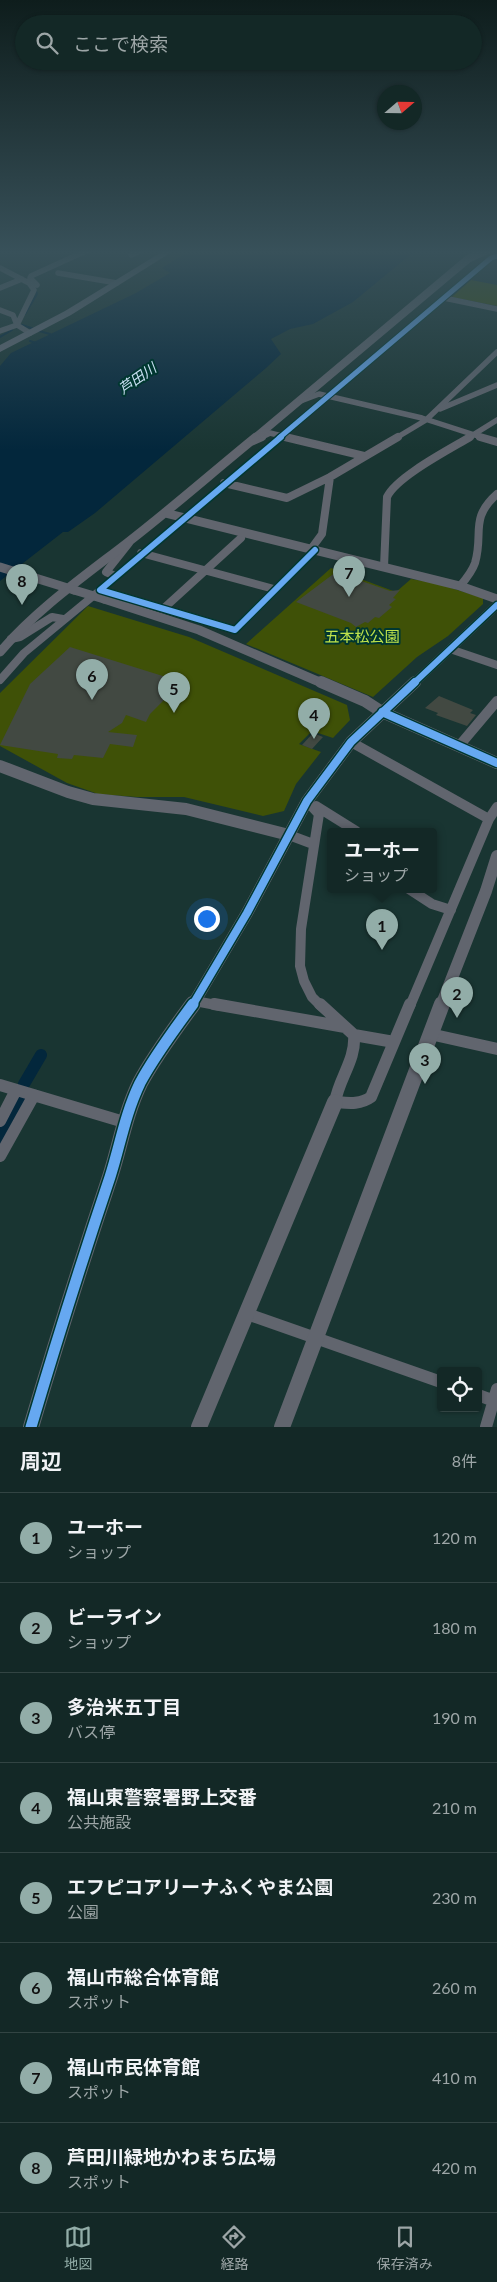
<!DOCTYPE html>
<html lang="ja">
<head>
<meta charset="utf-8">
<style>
	body { margin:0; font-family:Lato,"Noto Sans JP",sans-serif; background:#1c302e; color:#f1f3f6 }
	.controls { position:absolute; right:15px; bottom:15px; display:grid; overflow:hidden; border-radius:5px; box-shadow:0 1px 4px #0004 }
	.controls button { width:45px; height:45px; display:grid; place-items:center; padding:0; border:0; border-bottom:1px solid #324443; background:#132826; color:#f1f3f6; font:25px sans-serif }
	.compass { position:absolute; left:377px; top:85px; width:45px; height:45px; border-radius:50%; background:#132826; box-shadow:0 1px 4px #0004; rotate:70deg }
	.you { position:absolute; left:206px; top:918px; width:18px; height:18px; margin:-12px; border:4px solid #fff; border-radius:50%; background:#1a73e8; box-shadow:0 0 0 8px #1a73e833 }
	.badge { display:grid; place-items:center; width:32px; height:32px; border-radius:50%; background:#92ada8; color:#111; font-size:16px; font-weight:700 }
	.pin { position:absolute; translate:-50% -41px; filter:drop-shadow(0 1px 2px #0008) }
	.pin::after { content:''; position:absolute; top:26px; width:18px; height:15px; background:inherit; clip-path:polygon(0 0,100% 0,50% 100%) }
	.popup { position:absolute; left:327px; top:828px; width:110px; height:65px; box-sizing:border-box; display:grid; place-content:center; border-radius:5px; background:#132826; filter:drop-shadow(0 1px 4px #0005); font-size:16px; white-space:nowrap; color:#9da6a7 }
	.popup b { font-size:19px; color:#f1f3f6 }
	.popup::after { content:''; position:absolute; left:50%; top:100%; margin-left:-10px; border:10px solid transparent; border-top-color:#132826 }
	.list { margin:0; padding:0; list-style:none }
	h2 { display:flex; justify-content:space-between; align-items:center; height:65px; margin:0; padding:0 20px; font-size:21px }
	h2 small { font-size:16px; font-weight:400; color:#9da6a7 }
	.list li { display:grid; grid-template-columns:32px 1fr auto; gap:15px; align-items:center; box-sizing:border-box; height:90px; padding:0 20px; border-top:1px solid #324443 }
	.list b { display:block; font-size:19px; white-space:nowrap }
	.list p { margin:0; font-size:16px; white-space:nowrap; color:#9da6a7 }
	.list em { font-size:16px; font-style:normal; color:#9da6a7 }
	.icon { flex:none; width:28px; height:28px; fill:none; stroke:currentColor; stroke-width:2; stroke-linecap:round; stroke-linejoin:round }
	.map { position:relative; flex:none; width:497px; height:1427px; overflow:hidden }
	.search { position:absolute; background:#132826; box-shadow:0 1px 4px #0004; left:15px; right:15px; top:15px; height:55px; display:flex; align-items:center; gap:12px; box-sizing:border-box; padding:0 18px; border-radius:28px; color:#9da6a7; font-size:19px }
	.sheet { height:785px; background:#132826 }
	nav { display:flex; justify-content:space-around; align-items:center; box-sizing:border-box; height:70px; border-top:1px solid #324443; background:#132826; font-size:14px; color:#9da6a7 }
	nav a { display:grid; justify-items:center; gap:2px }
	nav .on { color:#92ada8 }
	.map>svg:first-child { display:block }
	.green { fill:#3f5107 }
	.water { fill:#03273c }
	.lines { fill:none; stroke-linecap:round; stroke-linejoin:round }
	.stream { stroke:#03273c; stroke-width:2 }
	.canal { stroke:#03273c; stroke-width:12 }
	.building { fill:#424942 }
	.minor-far3 { stroke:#61656e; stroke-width:5.5 }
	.minor-far2 { stroke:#61656e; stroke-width:8 }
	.minor-far1 { stroke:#61656e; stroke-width:10 }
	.minor { stroke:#61656e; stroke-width:12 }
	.tertiary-far3 { stroke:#61656e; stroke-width:8 }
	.tertiary-far2 { stroke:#61656e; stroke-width:9 }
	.tertiary-far1 { stroke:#61656e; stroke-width:12 }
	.tertiary { stroke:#61656e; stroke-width:16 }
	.primary { fill:#676c78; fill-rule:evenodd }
	.tertiary-bridge { stroke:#61656e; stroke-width:9 }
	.cycleway-far3-casing { stroke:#003730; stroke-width:7 }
	.cycleway-far2-casing { stroke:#003730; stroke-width:9 }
	.cycleway-far1-casing { stroke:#003730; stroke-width:11 }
	.cycleway-casing { stroke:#003730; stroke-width:14 }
	.cycleway-far3 { stroke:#66a8f1; stroke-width:5 }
	.cycleway-far2 { stroke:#66a8f1; stroke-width:6 }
	.cycleway-far1 { stroke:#66a8f1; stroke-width:8 }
	.cycleway { stroke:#66a8f1; stroke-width:11 }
	.labels { text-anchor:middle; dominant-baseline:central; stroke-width:4; stroke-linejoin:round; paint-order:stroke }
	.far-water-label { font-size:14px; font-style:italic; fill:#c9e0f3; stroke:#003730 }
	.park-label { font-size:15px; fill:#bee24b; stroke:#003730 }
</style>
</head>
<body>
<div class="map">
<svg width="497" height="1427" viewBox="0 0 497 1427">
	<rect width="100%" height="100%" fill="#193532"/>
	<path class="green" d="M471 280 497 285V306L452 297Z
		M331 568 396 592 411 579 435 583 483 598V604L448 636 417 657 373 697 246 644Z
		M88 606 189 637 347 705 350 720 333 738 312 731 299 744 321 752 296 784 284 811 263 816 184 797H137L98 794 67 783 0 746V693Z"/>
	<path class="water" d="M191 250H416L353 302 313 324 290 329 271 339 281 354 266 368 95 513 68 532H63L0 581V366L11 353 136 293 170 273 162 268Z"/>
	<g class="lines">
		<path class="stream" d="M25 314 37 294 36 291
			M22 325 34 329
			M39 331 50 334
			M0 337 12 330
			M30 341 36 343"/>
		<path class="canal" d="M24 1084 41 1055
			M0 1139 22 1099"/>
	</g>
	<path class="building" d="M336 572 390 591 400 590 393 598 396 599 389 605 392 607 379 618 375 617 368 623 365 622 356 627 351 623 296 602Z
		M70 647 182 682 150 714 146 722 126 715 122 723 108 732 137 735 133 747 110 744 103 758 74 755 72 759 57 758 58 754 0 745 30 684Z
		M439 696 473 710 470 713 476 715 467 726 436 715 438 713 425 708Z
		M313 733 323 737 312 749 302 745Z"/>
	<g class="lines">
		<path class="minor-far3" d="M131 255 143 250
			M0 268 29 283 34 290 17 325 0 331
			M58 273 117 283
			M37 285 30 278 31 276 88 250
			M0 288 22 279
			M444 298 497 309
			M0 310 13 315 17 325 30 333
			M298 402 319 394 422 418 484 438
			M440 409 497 385
			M260 438 270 433 290 438
			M279 438 491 258 497 256
			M396 438 426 420 497 352
			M468 438 497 420"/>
		<path class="minor-far2" d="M281 437 100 590 235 630 315 550
			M285 437 364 456
			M480 437 497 442
			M253 441 262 437
			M224 483 287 498 330 477
			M311 549 322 534 330 477 398 437
			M141 553 274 589
			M384 567 387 497C396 477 450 449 470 437
			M115 576 106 572 129 543
			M460 586C466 579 472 572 475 563 484 533 469 519 497 494
			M163 609 241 538
			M11 639 20 637 52 617 63 619
			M450 649 497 665
			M0 680 24 653 98 592"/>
		<path class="minor-far1" d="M351 742 489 819
			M459 746 497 701
			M307 801 319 814 301 929 300 966 304 981 312 997 321 1006
			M316 806 356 831
			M289 835 313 844
			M409 889 432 904 451 910
			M195 1001 221 1006
			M410 1006 489 819 497 807"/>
		<path class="minor" d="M214 1004 345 1027
			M320 1004 354 1035C356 1060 339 1078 335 1102 348 1103 360 1105 371 1097L410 1004
			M430 1034 497 1049
			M354 1035 394 1042
			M0 1085 124 1122
			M0 1121 16 1090
			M0 1156 34 1095
			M247 1314 441 1382
			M478 1395 497 1402
			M486 1427 497 1389"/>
		<path class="tertiary-far3" d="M255 438 468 259 487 250"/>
		<path class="tertiary-far2" d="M165 513 460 586 497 599
			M0 567 74 590
			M104 599 199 630 324 684
			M0 652C36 610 83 577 127 543 171 509 213 472 256 437
			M413 684 497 605"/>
		<path class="tertiary-far1" d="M321 682 365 701 382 712 497 763
			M0 766 68 792 93 799 186 809 289 835
			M192 1006 247 913 307 801 351 742 415 682
			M441 1006 486 891 497 856"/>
		<path class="tertiary" d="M31 1427C56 1343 82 1260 110 1177 120 1146 125 1114 140 1083 155 1055 174 1030 193 1004
			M199 1427 335 1102
			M282 1427 442 1004"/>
		<path class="primary" d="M165 250H175L71 315 0 352V345L65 311Z"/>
		<path class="tertiary-bridge" d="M74 590 104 599"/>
		<defs>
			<path id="cycleway-far3" d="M279 438 491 258 497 256"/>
			<path id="cycleway-far2" d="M281 437 100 590 235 630 315 550
				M413 684 497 605"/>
			<path id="cycleway-far1" d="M382 712 497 763
				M192 1006 247 913 307 801 351 742 415 682"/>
			<path id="cycleway" d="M31 1427C56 1343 82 1260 110 1177 120 1146 125 1114 140 1083 155 1055 174 1030 193 1004"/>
		</defs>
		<use href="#cycleway-far3" class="cycleway-far3-casing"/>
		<use href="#cycleway-far2" class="cycleway-far2-casing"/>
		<use href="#cycleway-far1" class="cycleway-far1-casing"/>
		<use href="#cycleway" class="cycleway-casing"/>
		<use href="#cycleway-far3" class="cycleway-far3"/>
		<use href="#cycleway-far2" class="cycleway-far2"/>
		<use href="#cycleway-far1" class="cycleway-far1"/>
		<use href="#cycleway" class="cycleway"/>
	</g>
	<linearGradient id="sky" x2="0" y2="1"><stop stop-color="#0e1d1c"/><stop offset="0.56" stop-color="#38515a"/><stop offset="1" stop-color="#38515a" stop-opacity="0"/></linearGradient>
	<rect width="497" height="450" fill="url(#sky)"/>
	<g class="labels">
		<g class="far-water-label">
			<text transform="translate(137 378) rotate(-35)">芦田川</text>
		</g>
		<g class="park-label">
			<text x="362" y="636">五本松公園</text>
		</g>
	</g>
</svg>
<div class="controls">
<button><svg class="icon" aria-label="locate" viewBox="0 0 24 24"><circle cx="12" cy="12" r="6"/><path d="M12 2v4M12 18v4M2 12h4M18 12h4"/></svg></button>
</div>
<svg class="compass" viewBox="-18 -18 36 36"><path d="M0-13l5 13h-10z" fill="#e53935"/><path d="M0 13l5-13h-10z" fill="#9da6a7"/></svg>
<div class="you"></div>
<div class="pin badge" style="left:382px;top:950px">1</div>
<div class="popup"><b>ユーホー</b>ショップ</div>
<div class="pin badge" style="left:457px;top:1018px">2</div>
<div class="pin badge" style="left:425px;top:1084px">3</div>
<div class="pin badge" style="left:314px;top:739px">4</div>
<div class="pin badge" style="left:174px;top:713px">5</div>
<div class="pin badge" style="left:92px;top:700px">6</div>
<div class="pin badge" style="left:349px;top:597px">7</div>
<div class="pin badge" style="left:22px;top:605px">8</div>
<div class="search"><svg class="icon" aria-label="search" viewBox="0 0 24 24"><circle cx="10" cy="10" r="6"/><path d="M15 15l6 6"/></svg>ここで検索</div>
</div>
<section class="sheet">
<h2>周辺<small>8件</small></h2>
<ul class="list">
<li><span class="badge">1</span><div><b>ユーホー</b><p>ショップ</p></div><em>120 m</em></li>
<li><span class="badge">2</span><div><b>ビーライン</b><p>ショップ</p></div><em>180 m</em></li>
<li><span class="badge">3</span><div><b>多治米五丁目</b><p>バス停</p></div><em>190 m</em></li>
<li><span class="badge">4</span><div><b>福山東警察署野上交番</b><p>公共施設</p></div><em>210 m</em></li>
<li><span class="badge">5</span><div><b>エフピコアリーナふくやま公園</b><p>公園</p></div><em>230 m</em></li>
<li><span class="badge">6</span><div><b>福山市総合体育館</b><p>スポット</p></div><em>260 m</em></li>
<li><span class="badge">7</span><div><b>福山市民体育館</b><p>スポット</p></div><em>410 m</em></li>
<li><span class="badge">8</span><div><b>芦田川緑地かわまち広場</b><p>スポット</p></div><em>420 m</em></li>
</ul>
</section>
<nav>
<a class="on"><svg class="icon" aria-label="map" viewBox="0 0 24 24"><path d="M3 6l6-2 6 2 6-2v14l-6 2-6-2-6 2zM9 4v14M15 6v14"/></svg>地図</a>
<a><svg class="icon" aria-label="directions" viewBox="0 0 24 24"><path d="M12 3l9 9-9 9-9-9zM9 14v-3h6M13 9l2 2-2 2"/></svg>経路</a>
<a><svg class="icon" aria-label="saved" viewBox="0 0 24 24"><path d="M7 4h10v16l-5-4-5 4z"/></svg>保存済み</a>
</nav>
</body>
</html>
